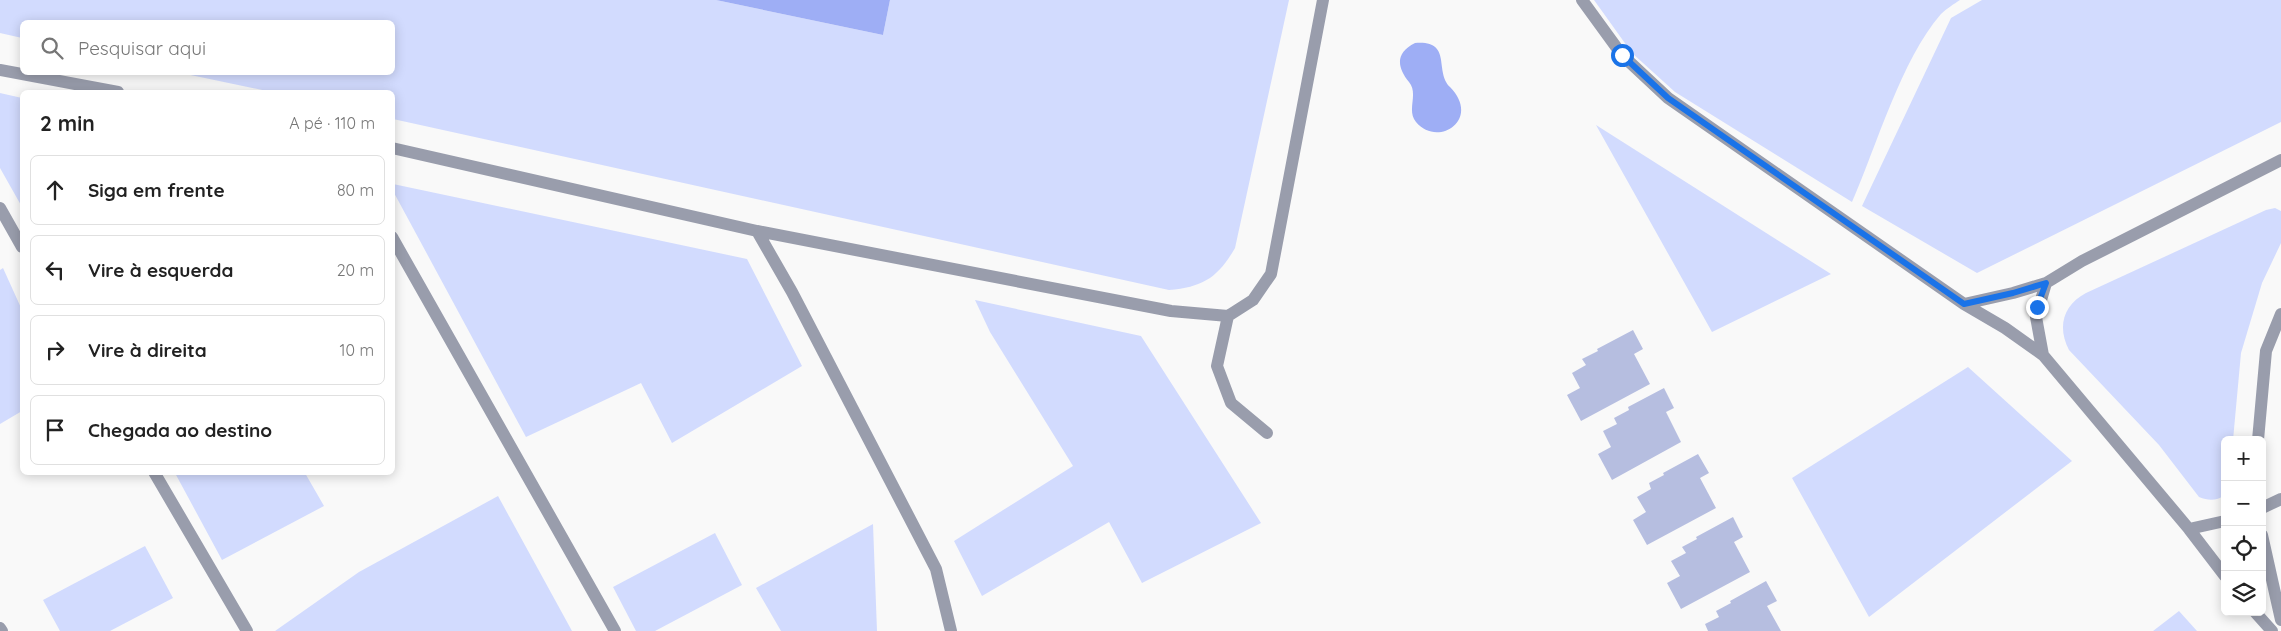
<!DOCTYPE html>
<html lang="pt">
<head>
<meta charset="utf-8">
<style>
	body { margin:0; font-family:Quicksand,sans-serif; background:#f6f6f6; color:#222 }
	.controls { position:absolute; right:15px; bottom:15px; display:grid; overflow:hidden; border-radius:8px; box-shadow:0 2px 12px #0003 }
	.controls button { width:45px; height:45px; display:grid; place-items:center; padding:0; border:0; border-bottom:1px solid #e0e0e0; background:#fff; color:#222; font:25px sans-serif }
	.stop { position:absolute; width:15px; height:15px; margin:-11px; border:4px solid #1a73e8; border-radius:50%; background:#fff }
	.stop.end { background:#1a73e8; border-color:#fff; box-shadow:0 1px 5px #0008 }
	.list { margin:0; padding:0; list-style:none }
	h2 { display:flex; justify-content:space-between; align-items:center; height:65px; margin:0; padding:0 20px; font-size:21px }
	h2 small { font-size:16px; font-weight:400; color:#767676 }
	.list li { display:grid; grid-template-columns:32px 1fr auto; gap:15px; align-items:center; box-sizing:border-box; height:70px; margin:0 10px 10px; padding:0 10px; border:1px solid #e0e0e0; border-radius:8px }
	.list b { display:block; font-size:19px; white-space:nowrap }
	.list em { font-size:16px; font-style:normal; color:#767676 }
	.icon { flex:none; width:28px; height:28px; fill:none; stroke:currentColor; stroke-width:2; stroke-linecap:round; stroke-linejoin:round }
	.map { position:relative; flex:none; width:2281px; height:631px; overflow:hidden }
	.search { position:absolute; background:#fff; box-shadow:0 2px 12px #0003; left:20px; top:20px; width:375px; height:55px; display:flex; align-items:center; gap:12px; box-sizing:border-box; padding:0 18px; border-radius:8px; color:#767676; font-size:19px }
	.panel { position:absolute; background:#fff; box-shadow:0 2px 12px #0003; left:20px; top:90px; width:375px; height:385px; border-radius:8px }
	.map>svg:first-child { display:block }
	.green { fill:#d2dbfe }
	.water { fill:#9eaef5 }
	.building { fill:#b6bee0 }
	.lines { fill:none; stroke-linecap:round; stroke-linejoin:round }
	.minor { stroke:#999dac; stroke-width:12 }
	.route { stroke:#1a73e8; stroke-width:6 }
</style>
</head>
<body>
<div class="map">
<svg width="2281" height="631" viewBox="0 0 2281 631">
	<rect width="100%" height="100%" fill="#f9f9f9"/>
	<path class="green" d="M0 0H716L883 35 890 0H1289L1235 248C1218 277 1204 287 1169 290L393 119 392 92H272L181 73 392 72V22H22V38L0 33Z
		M1594 0H1960C1954 4 1946 9 1941 14 1901 60 1877 145 1852 202L1675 92 1632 53Z
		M1982 0H2281V122L1977 273 1862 206 1951 18Z
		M0 93 22 98V207L0 168Z
		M1596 125 1831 274 1712 332Z
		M393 184 747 259 802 366 672 443 641 383 526 437 393 191Z
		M2275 208 2281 211V243L2262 283 2241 353 2233 440H2225V495C2216 501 2209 501 2199 497L2159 445 2069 350C2057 327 2063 305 2086 293L2266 210Z
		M3 268 22 310V411L0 424V270Z
		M975 300 1141 336 1261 523 1142 583 1109 522 982 596 954 541 1073 466 990 332Z
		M1968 367 2072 461 1869 617 1792 478Z
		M175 473H305L324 506 222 560Z
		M498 496 572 631H275L359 572Z
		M873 524 877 631H781L756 588Z
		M715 533 742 585 655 631H636L613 587Z
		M145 546 173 598 110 631H60L43 600Z
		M2179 611 2197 631H2153Z"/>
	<path class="water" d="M716 0H890L883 35Z
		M1415 43C1453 40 1434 71 1450 87 1482 120 1437 148 1416 122 1406 110 1419 94 1409 82 1397 67 1395 53 1415 43Z"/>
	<path class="building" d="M1633 330 1643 349 1634 354 1650 384 1581 421 1567 395 1580 388 1572 373 1586 365 1582 359 1598 351 1597 349Z
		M1664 388 1674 408 1666 412 1681 442 1612 480 1598 454 1611 447 1603 431 1617 424 1614 418 1629 410 1628 407Z
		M1698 454 1709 473 1700 478 1716 508 1647 545 1633 520 1646 512 1637 497 1651 489 1649 483 1664 475 1663 473Z
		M1733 517 1743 537 1734 542 1750 572 1681 609 1667 583 1680 576 1671 561 1686 553 1682 547 1697 539 1696 537Z
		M1766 581 1777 601 1767 606 1781 631H1708L1705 624 1719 617 1716 611 1731 603 1730 601Z"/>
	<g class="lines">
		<path class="minor" d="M1582 0 1622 55 1668 98 1964 304 2005 328 2043 355 2189 529 2225 576
			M0 70 118 92
			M392 148 757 231 1171 311 1228 316 1253 300 1271 274 1323 0
			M0 208 22 247
			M757 231 792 292 936 569 951 631
			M392 237 615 631
			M1964 304 2013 293 2046 283 2082 261 2281 160
			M1228 316 1217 366 1231 403 1267 433
			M2043 355 2036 317 2046 283
			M2258 440 2266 351 2281 314
			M154 472 247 631
			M2262 508 2281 499
			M2189 529 2225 521
			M2262 535 2281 620
			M2255 612 2272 631
			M0 628 2 631"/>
	</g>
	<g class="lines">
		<path class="route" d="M1622 55 1668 98 1964 304 2013 293 2046 283 2037 307"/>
	</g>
</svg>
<div class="controls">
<button>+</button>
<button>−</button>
<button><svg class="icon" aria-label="locate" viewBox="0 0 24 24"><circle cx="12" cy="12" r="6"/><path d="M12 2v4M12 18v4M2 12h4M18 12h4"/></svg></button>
<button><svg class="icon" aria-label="layers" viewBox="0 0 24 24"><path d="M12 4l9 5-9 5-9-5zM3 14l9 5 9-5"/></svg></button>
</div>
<div class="stop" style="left:1622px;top:55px"></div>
<div class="stop end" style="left:2037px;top:307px"></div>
<div class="search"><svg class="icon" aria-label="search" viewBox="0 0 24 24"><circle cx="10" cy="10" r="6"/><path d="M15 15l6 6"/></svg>Pesquisar aqui</div>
<section class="panel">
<h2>2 min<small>A pé · 110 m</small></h2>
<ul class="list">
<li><svg class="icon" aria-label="ahead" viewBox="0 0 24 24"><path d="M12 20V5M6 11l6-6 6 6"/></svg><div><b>Siga em frente</b></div><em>80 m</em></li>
<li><svg class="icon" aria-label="left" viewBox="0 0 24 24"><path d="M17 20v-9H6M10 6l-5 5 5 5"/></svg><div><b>Vire à esquerda</b></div><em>20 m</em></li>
<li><svg class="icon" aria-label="right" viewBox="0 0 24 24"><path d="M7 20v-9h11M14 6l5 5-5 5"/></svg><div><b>Vire à direita</b></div><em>10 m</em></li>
<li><svg class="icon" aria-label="arrive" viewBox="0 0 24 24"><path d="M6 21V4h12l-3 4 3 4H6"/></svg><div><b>Chegada ao destino</b></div></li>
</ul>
</section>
</div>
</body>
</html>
